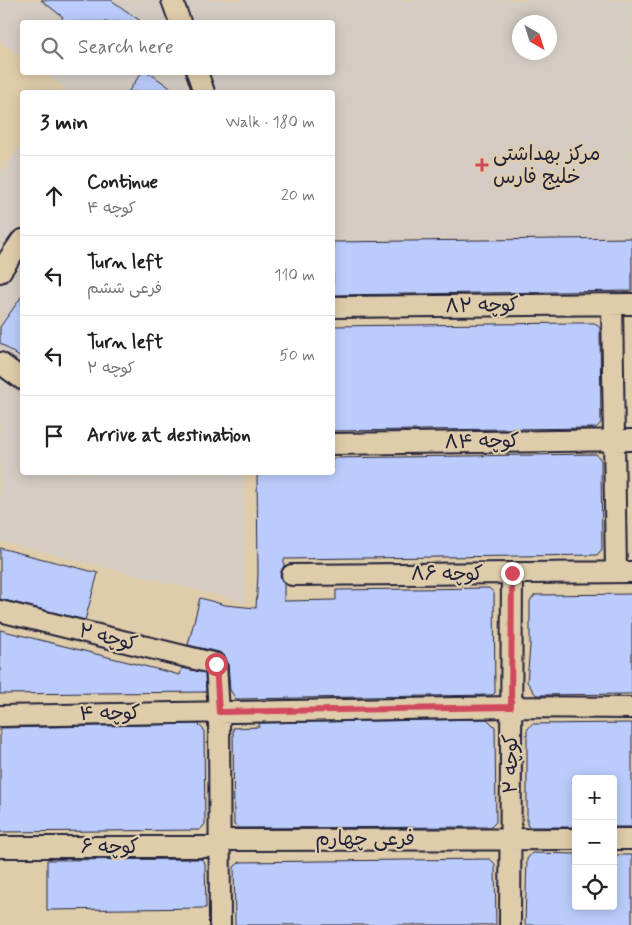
<!DOCTYPE html>
<html lang="en">
<head>
<meta charset="utf-8">
<style>
	body { margin:0; font-family:Mynerve,"Playpen Sans Arabic",sans-serif; background:#f6f6f6; color:#222 }
	.controls { position:absolute; right:15px; bottom:15px; display:grid; overflow:hidden; border-radius:5px; box-shadow:0 2px 12px #0003 }
	.controls button { width:45px; height:45px; display:grid; place-items:center; padding:0; border:0; border-bottom:1px solid #e0e0e0; background:#fff; color:#222; font:25px sans-serif }
	.compass { position:absolute; left:512px; top:15px; width:45px; height:45px; border-radius:50%; background:#fff; box-shadow:0 2px 12px #0003; rotate:141deg }
	.stop { position:absolute; width:15px; height:15px; margin:-11px; border:4px solid #d1495b; border-radius:50%; background:#fff }
	.stop.end { background:#d1495b; border-color:#fff; box-shadow:0 1px 5px #0008 }
	.list { margin:0; padding:0; list-style:none }
	h2 { display:flex; justify-content:space-between; align-items:center; height:65px; margin:0; padding:0 20px; font-size:21px }
	h2 small { font-size:16px; font-weight:400; color:#767676 }
	.list li { display:grid; grid-template-columns:32px 1fr auto; gap:15px; align-items:center; box-sizing:border-box; height:80px; padding:0 20px; border-top:1px solid #e0e0e0 }
	.list b { display:block; font-size:19px; white-space:nowrap }
	.list p { margin:0; font-size:16px; white-space:nowrap; color:#767676 }
	.list em { font-size:16px; font-style:normal; color:#767676 }
	.icon { flex:none; width:28px; height:28px; fill:none; stroke:currentColor; stroke-width:2; stroke-linecap:round; stroke-linejoin:round }
	.map { position:relative; flex:none; width:632px; height:925px; overflow:hidden }
	.search { position:absolute; background:#fff; box-shadow:0 2px 12px #0003; left:20px; top:20px; width:315px; height:55px; display:flex; align-items:center; gap:12px; box-sizing:border-box; padding:0 18px; border-radius:5px; color:#767676; font-size:19px }
	.panel { position:absolute; background:#fff; box-shadow:0 2px 12px #0003; left:20px; top:90px; width:315px; height:385px; border-radius:5px }
	.map>svg:first-child { display:block }
	.built { fill:#d4ccc3; fill-rule:evenodd }
	.building { fill:#bbccfc; stroke:#22223b }
	.lines { fill:none; stroke-linecap:round; stroke-linejoin:round }
	.minor-casing { stroke:#22223b; stroke-width:24 }
	.minor { stroke:#dfccaa; stroke-width:20 }
	.route { stroke:#d1495b; stroke-width:6 }
	.poi-dot { fill:#d1495b; stroke:#dfccaa; stroke-width:2 }
	.labels { text-anchor:middle; dominant-baseline:central; stroke-width:4.5; stroke-linejoin:round; paint-order:stroke }
	.poi-label { font-size:20px; fill:#22223b; stroke:#dfccaa; text-anchor:start }
	.street-label { font-size:20px; fill:#22223b; stroke:#dfccaa }
</style>
</head>
<body>
<div class="map">
<svg width="632" height="925" viewBox="0 0 632 925">
	<rect width="100%" height="100%" fill="#dfccaa"/>
	<filter id="ink" filterUnits="userSpaceOnUse"><feTurbulence type="fractalNoise" baseFrequency=".02" numOctaves="2"/><feDisplacementMap in="SourceGraphic" scale="10" xChannelSelector="R" yChannelSelector="G"/><feConvolveMatrix kernelMatrix="1 2 1 2 8 2 1 2 1" color-interpolation-filters="sRGB"/></filter>
	<g filter="url(#ink)">
		<path class="built" d="M0 0H632V237L333 241 332 92H60L64 87 43 73 332 72V22H22V57L0 41ZM520 22H550V52H520Z
			M22 143V472L243 473 245 602 0 541V174Z"/>
		<path class="building" d="M41 0H111L142 22H59L63 17Z
			M142 72H148L176 92H128Z
			M632 238V291L333 295V242Z
			M22 296V359L0 343V327Z
			M574 323H595L600 328 601 423 596 428 332 431V326Z
			M596 454 601 460 602 549 597 555 284 559V566L280 575 282 581 284 584V601L336 600V590L489 588 494 593 495 693 492 695 236 699 230 690 228 663 225 656 219 652 188 645 200 598 225 605 256 608 258 575 257 472H332V458Z
			M0 548 98 573 85 620 0 599Z
			M632 594V694L536 695 527 682 530 646V601L535 595Z
			M0 630 180 675 182 668 205 673 206 692 0 694Z
			M487 719 495 727 496 822 491 827 238 828 234 825 233 728 259 727V723Z
			M632 723V827H613V779H576V827H530L527 825V730L532 724Z
			M198 724 204 730 205 824 200 830 0 832V728Z
			M532 853 576 854V906H613V855H632V925H525L527 859Z
			M201 859 205 863 206 908 47 910V860Z
			M490 859 495 864 496 925H235L234 867 240 862Z"/>
		<g class="lines">
			<defs>
				<path id="minor" d="M172 0 180 22
					M197 72 204 92
					M0 272 22 240
					M612 305 616 572
					M332 307 632 304
					M0 363 22 379
					M332 444 632 440
					M292 575 632 572
					M0 611 216 664 219 712 220 925
					M0 716 511 707 632 708
					M613 839H632
					M220 840 576 839
					M0 847H220
					M510 925 512 573"/>
			</defs>
			<use href="#minor" class="minor-casing"/>
			<use href="#minor" class="minor"/>
		</g>
	</g>
	<g class="lines" filter="url(#ink)">
		<path class="route" d="M216 664 219 712 511 707 512 573"/>
	</g>
	<path class="poi-dot" d="M479.5 157.5h5v5h5v5h-5v5h-5v-5h-5v-5h5z"/>
	<g class="labels">
		<g class="poi-label">
			<text x="493" y="154">مرکز بهداشتی<tspan x="493" dy="23">خلیج فارس</tspan></text>
		</g>
		<g class="street-label">
			<text transform="translate(482 306) rotate(-1)">کوچه ۸۲</text>
			<text transform="translate(482 442) rotate(-1)">کوچه ۸۴</text>
			<text x="447" y="574">کوچه ۸۶</text>
			<text transform="translate(108 638) rotate(14)">کوچه ۲</text>
			<text transform="translate(110 714) rotate(-1)">کوچه ۴</text>
			<text transform="translate(511 764) rotate(-90)">کوچه ۲</text>
			<text x="365" y="839">فرعی چهارم</text>
			<text x="110" y="847">کوچه ۶</text>
		</g>
	</g>
</svg>
<div class="controls">
<button>+</button>
<button>−</button>
<button><svg class="icon" aria-label="locate" viewBox="0 0 24 24"><circle cx="12" cy="12" r="6"/><path d="M12 2v4M12 18v4M2 12h4M18 12h4"/></svg></button>
</div>
<svg class="compass" viewBox="-18 -18 36 36"><path d="M0-13l5 13h-10z" fill="#e53935"/><path d="M0 13l5-13h-10z" fill="#767676"/></svg>
<div class="stop" style="left:216px;top:664px"></div>
<div class="stop end" style="left:512px;top:573px"></div>
<div class="search"><svg class="icon" aria-label="search" viewBox="0 0 24 24"><circle cx="10" cy="10" r="6"/><path d="M15 15l6 6"/></svg>Search here</div>
<section class="panel">
<h2>3 min<small>Walk · 180 m</small></h2>
<ul class="list">
<li><svg class="icon" aria-label="ahead" viewBox="0 0 24 24"><path d="M12 20V5M6 11l6-6 6 6"/></svg><div><b>Continue</b><p>کوچه ۴</p></div><em>20 m</em></li>
<li><svg class="icon" aria-label="left" viewBox="0 0 24 24"><path d="M17 20v-9H6M10 6l-5 5 5 5"/></svg><div><b>Turn left</b><p>فرعی ششم</p></div><em>110 m</em></li>
<li><svg class="icon" aria-label="left" viewBox="0 0 24 24"><path d="M17 20v-9H6M10 6l-5 5 5 5"/></svg><div><b>Turn left</b><p>کوچه ۲</p></div><em>50 m</em></li>
<li><svg class="icon" aria-label="arrive" viewBox="0 0 24 24"><path d="M6 21V4h12l-3 4 3 4H6"/></svg><div><b>Arrive at destination</b></div></li>
</ul>
</section>
</div>
</body>
</html>
